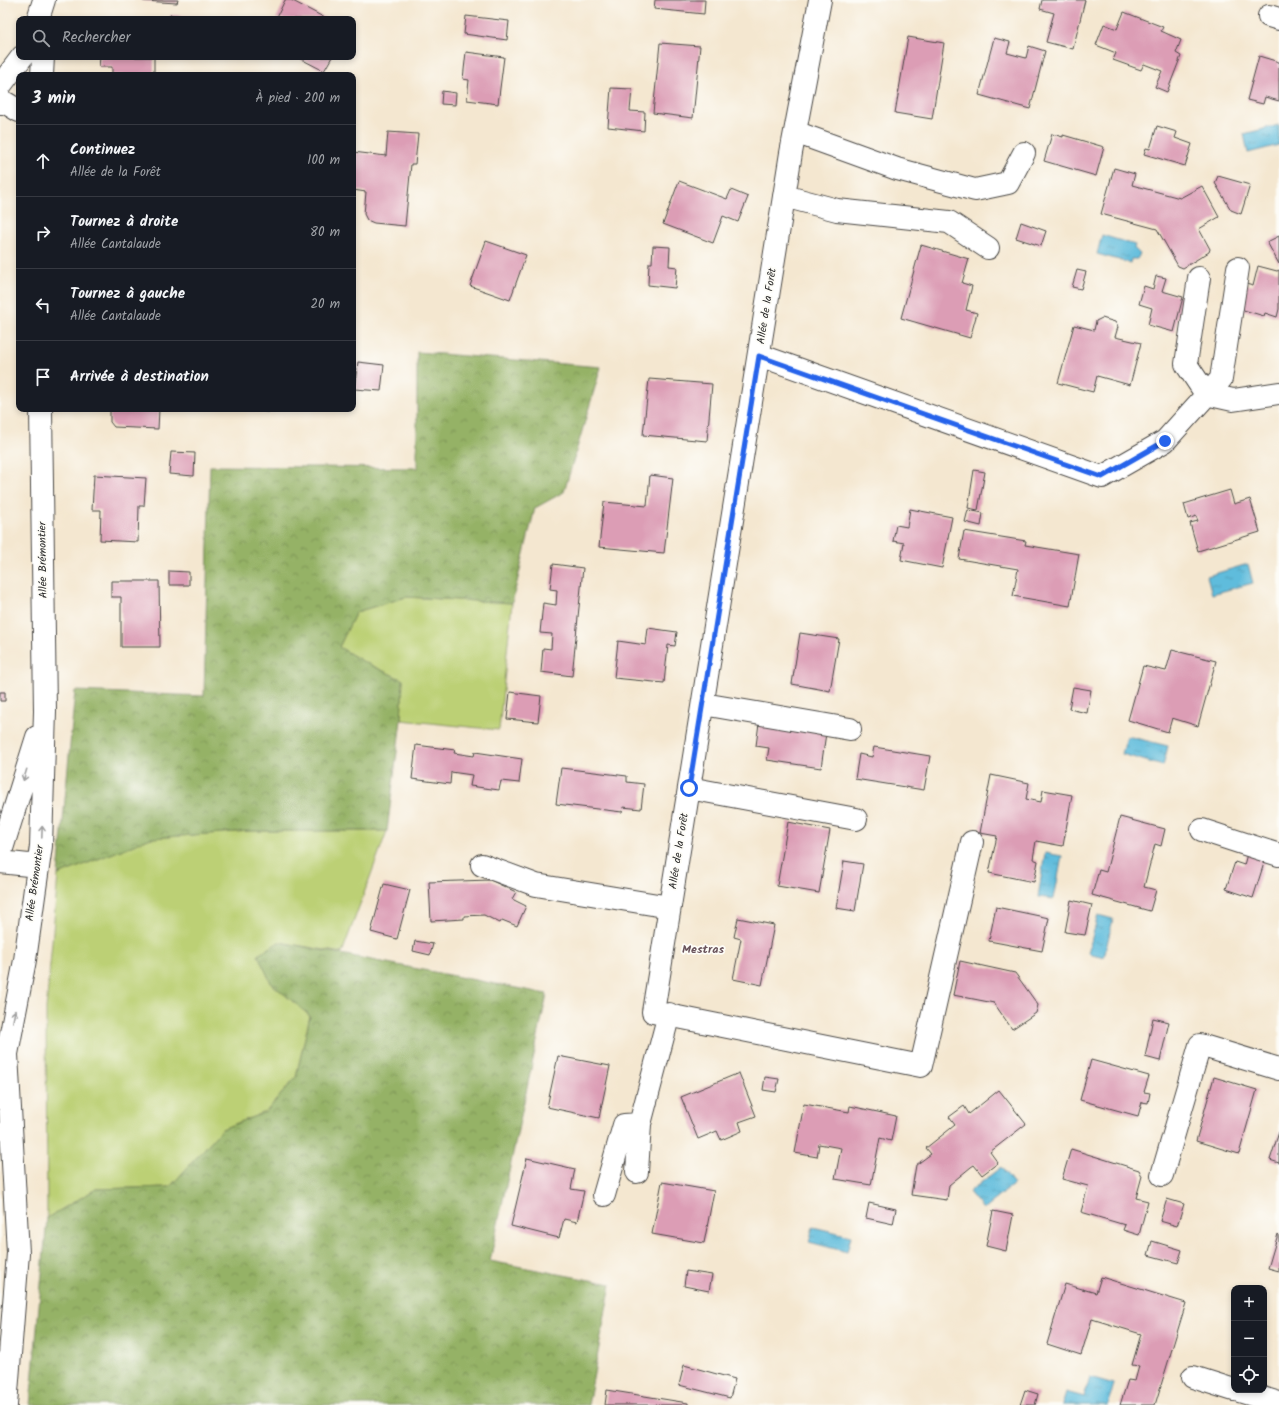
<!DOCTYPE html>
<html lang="fr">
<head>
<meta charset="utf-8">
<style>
	body { margin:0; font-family:Kalam,sans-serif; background:#242831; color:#f1f3f6 }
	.controls { position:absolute; right:12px; bottom:12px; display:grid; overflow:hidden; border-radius:8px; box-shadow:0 2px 6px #0003 }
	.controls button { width:36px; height:36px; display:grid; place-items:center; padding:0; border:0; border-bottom:1px solid #363941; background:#171b24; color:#f1f3f6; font:20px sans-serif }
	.stop { position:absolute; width:12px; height:12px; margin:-9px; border:3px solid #2563eb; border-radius:50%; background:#fff }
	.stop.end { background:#2563eb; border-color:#fff; box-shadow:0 1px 4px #0008 }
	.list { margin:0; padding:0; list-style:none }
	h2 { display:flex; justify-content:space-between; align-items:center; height:52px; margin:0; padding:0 16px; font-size:17px }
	h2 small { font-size:13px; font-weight:400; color:#9ea1a6 }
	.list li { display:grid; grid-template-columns:26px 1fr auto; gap:12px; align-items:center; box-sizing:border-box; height:72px; padding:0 16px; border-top:1px solid #363941 }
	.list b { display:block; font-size:15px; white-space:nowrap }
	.list p { margin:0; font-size:13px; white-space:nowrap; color:#9ea1a6 }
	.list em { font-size:13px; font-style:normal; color:#9ea1a6 }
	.icon { flex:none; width:22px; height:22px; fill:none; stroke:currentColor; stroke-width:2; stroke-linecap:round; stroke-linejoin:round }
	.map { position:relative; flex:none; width:1279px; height:1405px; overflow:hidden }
	.search { position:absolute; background:#171b24; box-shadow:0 2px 6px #0003; left:16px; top:16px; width:340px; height:44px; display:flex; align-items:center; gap:10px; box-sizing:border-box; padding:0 14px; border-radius:8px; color:#9ea1a6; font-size:15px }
	.panel { position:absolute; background:#171b24; box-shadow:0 2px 6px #0003; left:16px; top:72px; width:340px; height:340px; border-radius:8px }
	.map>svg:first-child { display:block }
	.grass { fill:#bcd074; stroke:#747e50 }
	.forest { fill:url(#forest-crowns); stroke:#606e48 }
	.water { fill:url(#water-ripples); stroke:#447484 }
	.building { fill:#dc9db5 }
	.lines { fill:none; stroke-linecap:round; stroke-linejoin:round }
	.minor-casing { stroke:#494744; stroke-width:24 }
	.minor { stroke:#fff; stroke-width:22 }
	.oneway { stroke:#a0a0a0 }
	.route { stroke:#2563eb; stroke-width:5 }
	.labels { text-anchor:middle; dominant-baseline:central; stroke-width:3.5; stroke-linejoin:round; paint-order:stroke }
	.street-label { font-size:11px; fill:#2b2b2b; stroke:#fdfcf7 }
	.neighbourhood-label { font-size:12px; font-weight:bold; fill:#69535b; stroke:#fdfcf7 }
</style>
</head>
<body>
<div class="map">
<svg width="1279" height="1405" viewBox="0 0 1279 1405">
	<defs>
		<pattern id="forest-crowns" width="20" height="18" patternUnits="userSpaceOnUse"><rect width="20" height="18" fill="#95b266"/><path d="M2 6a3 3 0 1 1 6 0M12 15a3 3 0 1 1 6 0" fill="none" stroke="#7a9154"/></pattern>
		<pattern id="water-ripples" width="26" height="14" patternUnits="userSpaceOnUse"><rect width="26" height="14" fill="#5ebcdc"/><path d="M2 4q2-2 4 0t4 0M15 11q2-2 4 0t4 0" fill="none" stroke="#4e99b3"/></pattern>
	</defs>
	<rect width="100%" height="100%" fill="#fdfcf7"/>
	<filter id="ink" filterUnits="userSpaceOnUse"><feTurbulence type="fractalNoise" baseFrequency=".025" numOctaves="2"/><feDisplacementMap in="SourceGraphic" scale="8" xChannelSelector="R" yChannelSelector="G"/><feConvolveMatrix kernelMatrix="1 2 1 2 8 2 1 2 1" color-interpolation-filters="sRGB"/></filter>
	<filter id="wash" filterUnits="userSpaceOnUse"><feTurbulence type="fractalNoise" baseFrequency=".012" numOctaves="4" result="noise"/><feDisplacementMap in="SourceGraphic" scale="16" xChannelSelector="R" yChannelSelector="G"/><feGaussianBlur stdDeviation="0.9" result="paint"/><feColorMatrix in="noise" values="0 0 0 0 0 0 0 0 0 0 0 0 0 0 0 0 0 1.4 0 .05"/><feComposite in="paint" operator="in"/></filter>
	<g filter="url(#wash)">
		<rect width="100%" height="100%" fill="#f4e7d0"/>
		<path class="grass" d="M406 597 512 603 499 730 401 720 403 680 364 662 339 647 356 612Z
			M250 831H387L342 953 279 942 271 983 310 1016 296 1077 266 1112 222 1129 170 1187 96 1189 47 1218 46 1009 58 875 151 838Z"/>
		<path class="forest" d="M417 352 601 367 564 492 535 508 512 603 406 597 356 612 339 647 364 662 403 680 401 720 387 831H250L151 838 58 875 75 691 204 696 210 466 417 468Z
			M279 942 547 994 490 1261 611 1284 588 1405H30L47 1218 96 1189 170 1187 222 1129 266 1112 296 1077 310 1016 271 983 258 955Z"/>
		<path class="water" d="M1279 125V145L1248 153 1244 134Z
			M1102 235 1135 245 1134 248 1140 254 1137 259H1131L1130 263 1097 254Z
			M1248 564 1253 583 1212 594 1207 576Z
			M1127 736 1168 746 1163 766 1122 754Z
			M1045 853 1062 856 1054 899 1038 897Z
			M1098 915 1113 919 1104 957 1088 953Z
			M1001 1167 1014 1184 983 1209 969 1192Z
			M813 1227 851 1236 847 1252 809 1242Z
			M1090 1377 1114 1384 1108 1405H1062L1066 1392 1084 1397Z"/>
		<g id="blocks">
			<path class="building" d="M143 0H178L177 3 143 1Z
				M285 0H291L327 19H276Z
				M655 0H705L704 14 654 9Z
				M1042 0H1085L1073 49 1046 42 1054 13 1040 9Z
				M1124 12 1163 27 1161 31 1181 40 1176 53 1181 56 1167 92 1155 87 1162 71 1144 64 1141 70 1113 60 1116 53 1096 45 1104 24 1117 29Z
				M170 15 209 17V19H170Z
				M466 16 509 21 507 40 464 34Z
				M908 37 944 43 932 119 895 113Z
				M994 38 1010 42 1007 53 1026 58 1029 46 1045 51 1030 109 979 95Z
				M660 43 700 46 693 118 653 113Z
				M466 52 504 57 498 104 467 100 469 80 463 79Z
				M1259 56 1279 62V101L1265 97 1263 104 1247 100Z
				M100 57H154V75H112V67H99Z
				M297 57H332L324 71Z
				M611 88 632 89 630 111 645 112 644 131 608 127Z
				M442 91 456 93 455 105 441 104Z
				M1157 126 1177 132 1175 138 1192 144 1185 166 1144 154 1146 148 1150 149Z
				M388 132 418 134 415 164H411L405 226 374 223 367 220 364 214 366 192 353 190V152L386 156Z
				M1052 134 1063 137V135L1104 147 1096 176 1044 161Z
				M1114 168 1135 174 1132 185 1180 198 1202 186 1219 217 1199 229 1210 249 1209 252 1183 268 1178 266 1157 229 1101 214Z
				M1218 176 1250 185 1241 214 1231 210 1215 183Z
				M679 181 727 199 731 190 748 197 738 222 723 216 713 243 663 224Z
				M1021 222 1046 231 1041 246 1016 238Z
				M1279 236V264L1267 242Z
				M486 241 526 255 510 300 470 286Z
				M921 245 969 259 962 283 972 286 966 310 977 313 970 338 901 318Z
				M653 246 670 247 669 266 677 267 675 288 648 285 649 263H652Z
				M1258 266 1277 271 1279 270V309L1277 317 1265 313 1264 316 1240 309 1246 284 1253 286Z
				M1077 270 1086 272 1081 289 1072 287Z
				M1156 276 1166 278 1162 291 1183 297 1174 332 1148 325 1152 308 1139 304 1144 286 1153 289Z
				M1102 318 1115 322 1118 327 1115 337 1141 343 1130 385 1097 376 1093 392 1058 383 1074 325 1094 330 1096 321Z
				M358 362 384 365 381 391 354 389Z
				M649 379 712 384 707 441 643 435Z
				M110 409H159L158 429 114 427 110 422Z
				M244 409H269V412L244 410Z
				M171 452 195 453 194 476 169 474Z
				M974 470 985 472 978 510 968 508Z
				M94 475 146 478 144 506H139L138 542 100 540 101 510H92Z
				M650 475 673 478 664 553 599 547 604 502 647 506Z
				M1230 490 1234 504 1250 499 1260 532 1198 551 1190 523 1198 521 1196 516 1188 519 1184 504Z
				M910 509 952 517 942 568 901 560 904 543 893 541 896 525 907 527Z
				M968 510 983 513 981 526 965 522Z
				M964 531 1026 541 1025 545 1079 554 1070 606 1013 596 1018 569 959 559Z
				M553 564 583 568 572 676 541 672 543 648 551 649 552 634 540 633 543 603 556 605 557 590 550 589Z
				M169 571 189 572V585H169Z
				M111 581H159L160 647H121V597H111Z
				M648 628 677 632 675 646 668 645 664 683 614 678 618 641 646 645Z
				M800 633 839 639 830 691 792 684Z
				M1172 650 1216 661 1198 726 1172 718 1168 732 1128 720 1143 666 1166 671Z
				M1073 687 1091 690 1087 713 1069 709Z
				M0 692H5V701H0Z
				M510 692 541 696 538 722 507 719Z
				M759 723 826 733 821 768 767 760 769 748 756 746Z
				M416 745 455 750 454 753 474 756 475 752 522 759 519 783 501 781 499 790 470 786 472 775 451 772 450 784 412 779Z
				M874 747 930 756 924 790 855 779 859 754 872 757Z
				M561 768 627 776V782L644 784 641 809 623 807 622 812 556 804Z
				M991 775 1029 783 1026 799 1041 802 1043 790 1072 795 1063 846 1036 841 1033 859 1038 861 1034 882 989 873 997 836 980 833Z
				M1120 817 1165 829 1161 846 1155 844 1144 887 1156 890 1150 911 1092 895 1099 870 1106 872Z
				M788 822 830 830 819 893 777 886Z
				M1247 854 1265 860 1253 898 1226 889 1235 862 1244 865Z
				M844 861 863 864 855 911 836 908Z
				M490 880 516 892 512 899 526 906 517 926 502 920 500 923 484 915 464 916V919L431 921 429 882Z
				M384 884 410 890 397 939 371 932Z
				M1071 900 1092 905 1085 935 1065 932Z
				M996 907 1049 918 1042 951 989 941Z
				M738 918 774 925 762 985 733 979 741 939 734 937Z
				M415 941 433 944 430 955 413 951Z
				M960 961 1015 973 1038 1005 1036 1013 1012 1029 994 1003 953 995Z
				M1153 1018 1169 1022 1160 1061 1145 1057Z
				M558 1056 610 1066 599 1118 547 1107Z
				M1091 1060 1149 1076 1144 1092 1150 1093 1148 1103 1142 1102 1138 1116 1080 1100Z
				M739 1073 756 1116 739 1122 742 1131 721 1140 717 1131 698 1139 681 1097Z
				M765 1077 779 1079 776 1092 763 1090Z
				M1214 1077 1257 1090 1239 1154 1196 1141Z
				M999 1090 1026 1124 990 1152 998 1163 982 1175 974 1165 971 1167 949 1185 947 1200 911 1195 916 1165 931 1154 926 1148 955 1125 949 1117 964 1106 969 1114Z
				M804 1104 849 1112 850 1106 896 1116 891 1141 880 1138 871 1185 835 1179 841 1148 819 1144 817 1157 795 1153Z
				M1279 1132V1163L1270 1160Z
				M1071 1149 1139 1170 1142 1176 1136 1198 1148 1201 1139 1235 1123 1230 1125 1225 1081 1212 1088 1186 1062 1179Z
				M527 1158 575 1169 571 1189 584 1191 577 1222 564 1219 559 1238 511 1226Z
				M662 1182 714 1191 704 1243 652 1234Z
				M1167 1199 1184 1204 1177 1226 1160 1221Z
				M869 1203 896 1209 893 1224 866 1218Z
				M993 1211 1013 1215 1006 1251 986 1246Z
				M1278 1234 1279 1235V1271L1268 1268Z
				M1152 1241 1182 1250 1178 1263 1148 1255Z
				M686 1271 712 1275 709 1291 684 1286Z
				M1101 1277 1186 1303 1155 1405H1120L1128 1380 1135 1381 1139 1366 1132 1365 1141 1334 1092 1319 1081 1355 1047 1344 1065 1284 1096 1293Z
				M684 1365 735 1379 730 1398 679 1385Z
				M607 1390 688 1403V1405H605Z
				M1025 1390 1038 1394 1035 1405H1020Z"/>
		</g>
	</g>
	<g filter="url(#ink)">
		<use href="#blocks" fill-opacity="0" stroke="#494744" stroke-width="1"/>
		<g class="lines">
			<defs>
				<path id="minor" d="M820 0 791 153 653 1012 921 1066 972 842
					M1269 16 1279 19
					M38 19 44 0
					M42 75 43 57
					M0 86 22 57
					M0 103H6L19 111
					M795 132 897 169 975 190 1008 183 1024 153
					M784 196 837 210 949 222 988 248
					M1199 278 1186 364 1206 394 1233 400 1279 393
					M759 355 1102 477 1165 441 1221 379 1238 268
					M703 704 850 729
					M689 788 856 819
					M1202 830 1279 855
					M0 855 37 737
					M0 862 38 866
					M482 865 536 885 670 907
					M637 1172 640 1124 669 1014
					M1162 1175 1200 1045 1279 1069
					M604 1195 624 1125 640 1124
					M1193 1377 1234 1390
					M1236 1390 1279 1403
					M6 1405 18 1253 7 1054 25 960 41 846 45 711 41 409"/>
			</defs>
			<use href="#minor" class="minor-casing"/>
			<use href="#minor" class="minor"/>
		</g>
		<defs><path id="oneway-shaft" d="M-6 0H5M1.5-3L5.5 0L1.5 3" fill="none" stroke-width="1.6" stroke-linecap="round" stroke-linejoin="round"/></defs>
		<g class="oneway">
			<use href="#oneway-shaft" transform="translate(25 775) rotate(107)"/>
			<use href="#oneway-shaft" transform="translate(42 832) rotate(-88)"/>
			<use href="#oneway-shaft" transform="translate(14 1016) rotate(-79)"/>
		</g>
	</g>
	<g class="lines" filter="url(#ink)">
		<path class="route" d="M689 788 759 356 1102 477 1165 441"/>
	</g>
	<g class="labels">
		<g class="street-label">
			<text transform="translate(767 306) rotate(-81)">Allée de la Forêt</text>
			<text transform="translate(43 560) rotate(-91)">Allée Brémontier</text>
			<text transform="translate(679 851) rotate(-81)">Allée de la Forêt</text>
			<text transform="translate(35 883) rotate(-82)">Allée Brémontier</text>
		</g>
		<g class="neighbourhood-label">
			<text x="703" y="949">Mestras</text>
		</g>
	</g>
</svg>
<div class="controls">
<button>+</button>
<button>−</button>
<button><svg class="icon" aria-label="locate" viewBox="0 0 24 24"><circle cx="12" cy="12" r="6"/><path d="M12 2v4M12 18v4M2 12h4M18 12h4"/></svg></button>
</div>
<div class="stop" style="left:689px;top:788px"></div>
<div class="stop end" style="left:1165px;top:441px"></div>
<div class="search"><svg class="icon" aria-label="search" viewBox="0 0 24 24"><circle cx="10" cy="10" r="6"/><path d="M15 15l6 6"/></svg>Rechercher</div>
<section class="panel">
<h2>3 min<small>À pied · 200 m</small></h2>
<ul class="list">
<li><svg class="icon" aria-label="ahead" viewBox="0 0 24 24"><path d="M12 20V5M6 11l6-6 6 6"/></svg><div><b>Continuez</b><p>Allée de la Forêt</p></div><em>100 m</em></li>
<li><svg class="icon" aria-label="right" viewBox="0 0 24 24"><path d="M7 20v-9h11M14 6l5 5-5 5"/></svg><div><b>Tournez à droite</b><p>Allée Cantalaude</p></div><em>80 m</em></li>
<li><svg class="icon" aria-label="left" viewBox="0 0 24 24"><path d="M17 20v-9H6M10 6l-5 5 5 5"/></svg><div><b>Tournez à gauche</b><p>Allée Cantalaude</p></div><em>20 m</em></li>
<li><svg class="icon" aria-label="arrive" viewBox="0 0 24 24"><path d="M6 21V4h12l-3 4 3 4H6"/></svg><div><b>Arrivée à destination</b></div></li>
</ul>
</section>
</div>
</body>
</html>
